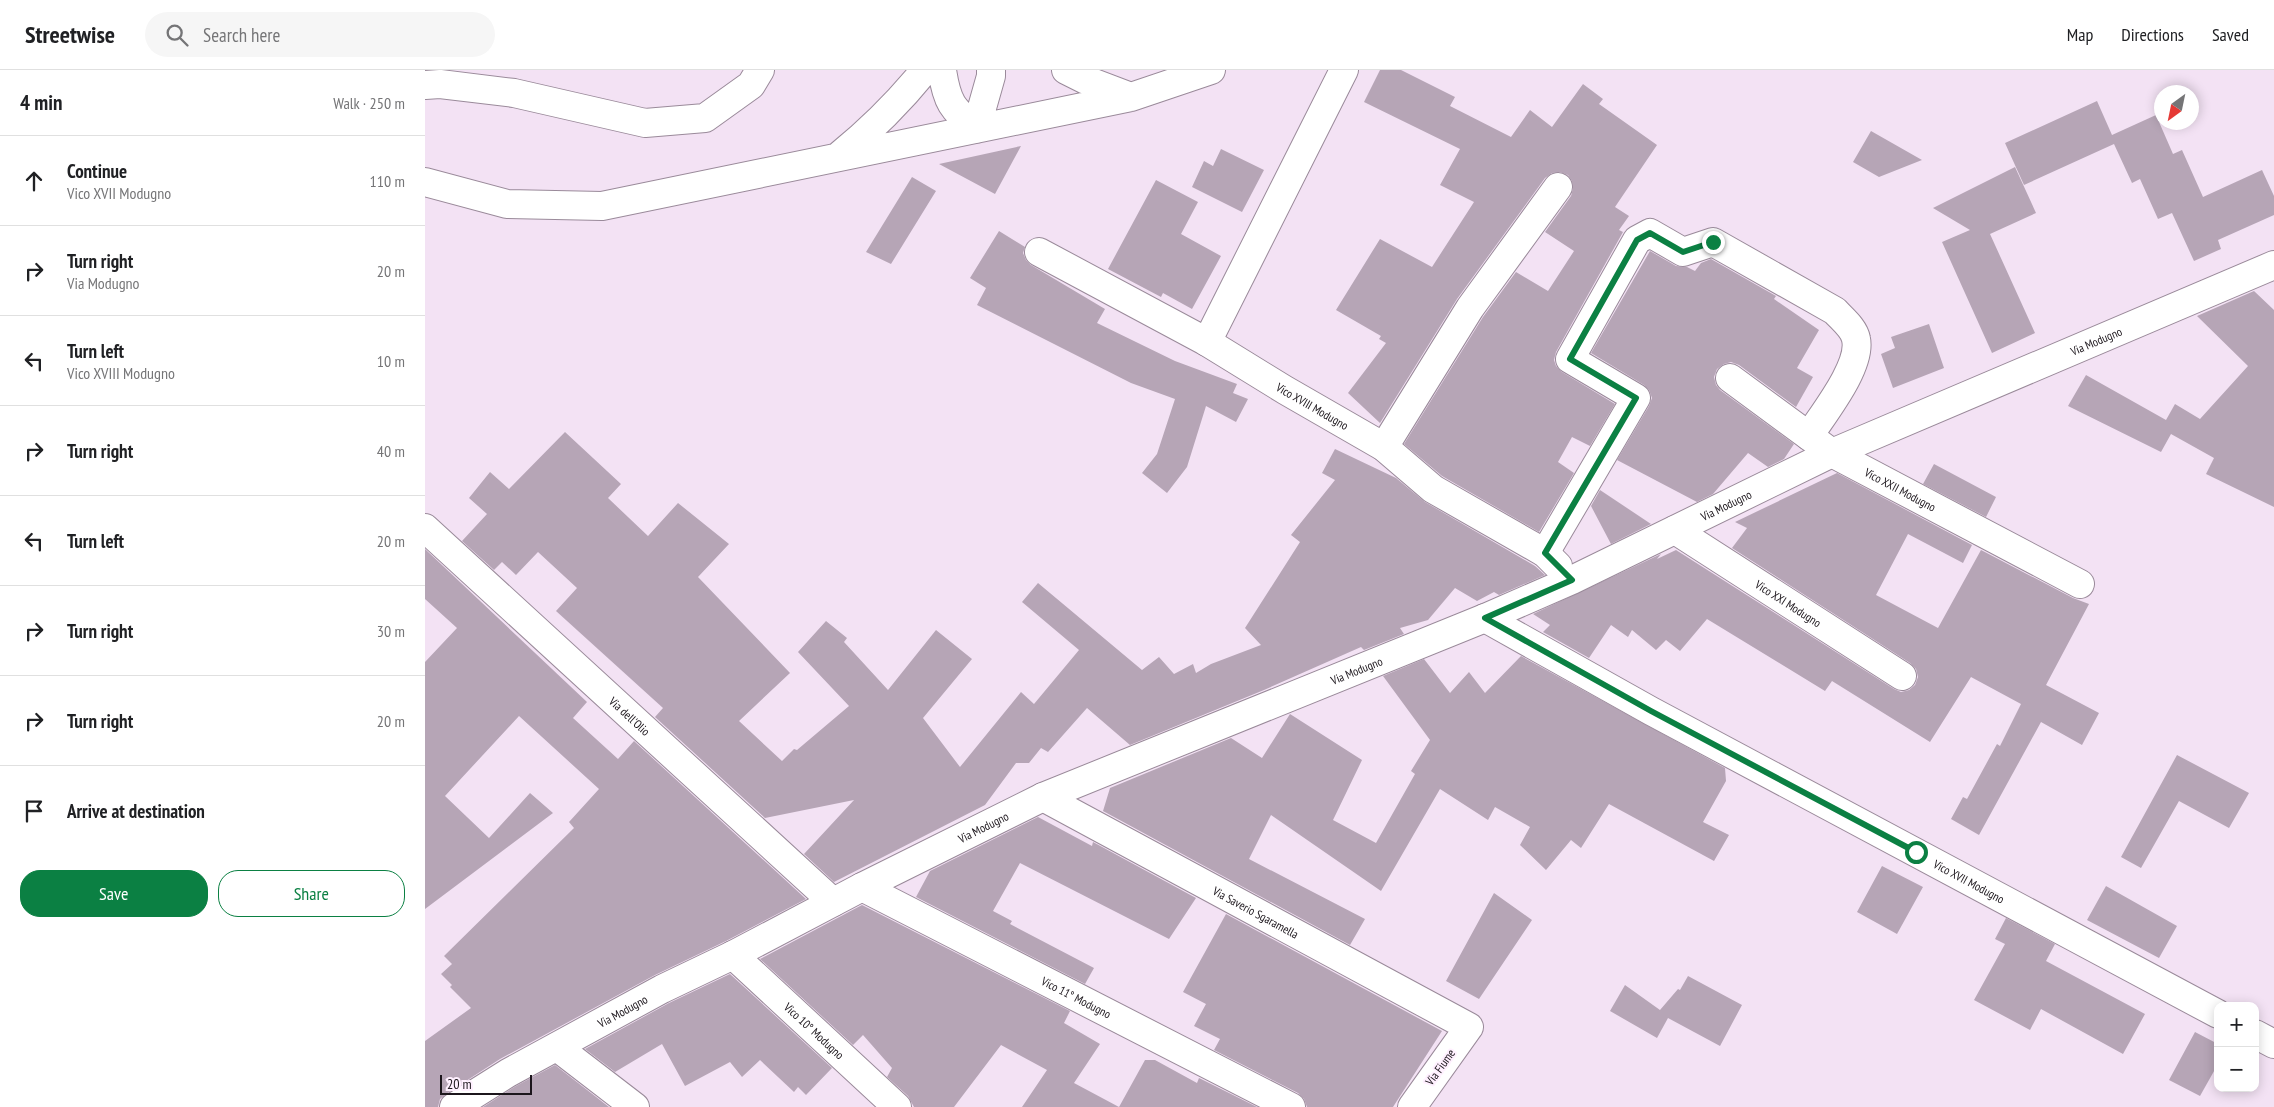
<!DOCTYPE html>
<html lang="en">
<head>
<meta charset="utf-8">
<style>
	body { margin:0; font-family:"PT Sans Narrow",sans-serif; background:#f6f6f6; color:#202124 }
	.controls { position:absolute; right:15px; bottom:15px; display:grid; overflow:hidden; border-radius:10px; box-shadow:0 2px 12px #0003 }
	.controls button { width:45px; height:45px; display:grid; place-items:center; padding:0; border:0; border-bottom:1px solid #e0e0e0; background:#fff; color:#202124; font:25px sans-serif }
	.compass { position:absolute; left:1729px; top:15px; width:45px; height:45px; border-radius:50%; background:#fff; box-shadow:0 2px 12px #0003; rotate:213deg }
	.scale { position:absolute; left:15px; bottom:12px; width:92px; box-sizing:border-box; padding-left:5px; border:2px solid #1c161c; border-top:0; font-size:14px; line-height:18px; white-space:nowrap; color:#1c161c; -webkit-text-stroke:4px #fff0ff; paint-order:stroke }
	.stop { position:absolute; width:15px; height:15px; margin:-11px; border:4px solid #0b8043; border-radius:50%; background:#fff }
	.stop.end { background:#0b8043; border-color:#fff; box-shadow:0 1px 5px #0008 }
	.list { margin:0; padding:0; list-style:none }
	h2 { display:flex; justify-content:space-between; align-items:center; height:65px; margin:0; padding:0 20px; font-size:21px }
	h2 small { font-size:16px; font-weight:400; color:#757577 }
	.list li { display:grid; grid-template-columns:32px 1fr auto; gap:15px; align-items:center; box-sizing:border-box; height:90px; padding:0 20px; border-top:1px solid #e0e0e0 }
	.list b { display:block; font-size:19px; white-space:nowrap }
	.list p { margin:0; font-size:16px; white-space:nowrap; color:#757577 }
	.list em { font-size:16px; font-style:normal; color:#757577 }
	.actions { display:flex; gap:10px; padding:15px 20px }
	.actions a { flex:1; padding:11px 0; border:1px solid #0b8043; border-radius:20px; text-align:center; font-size:18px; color:#0b8043 }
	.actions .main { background:#0b8043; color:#fff }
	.icon { flex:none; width:28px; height:28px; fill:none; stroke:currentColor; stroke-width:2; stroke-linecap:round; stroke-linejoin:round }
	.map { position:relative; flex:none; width:1849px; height:1037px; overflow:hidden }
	header { display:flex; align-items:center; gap:30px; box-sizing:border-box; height:70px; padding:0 25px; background:#fff; border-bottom:1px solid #e0e0e0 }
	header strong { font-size:24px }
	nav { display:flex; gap:28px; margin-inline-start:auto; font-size:18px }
	.search { width:350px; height:45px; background:#f6f6f6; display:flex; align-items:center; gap:12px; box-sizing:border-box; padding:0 18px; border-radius:28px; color:#757577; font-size:19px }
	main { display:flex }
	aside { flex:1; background:#fff }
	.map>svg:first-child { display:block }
	.building { fill:#b6a5b6 }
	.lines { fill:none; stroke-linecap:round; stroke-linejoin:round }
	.minor-casing { stroke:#9a8a9a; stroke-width:30 }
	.highway-casing { stroke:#9a8a9a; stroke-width:30 }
	.minor { stroke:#fff; stroke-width:28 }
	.highway { stroke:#fff; stroke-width:28 }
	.route { stroke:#0b8043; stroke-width:6 }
	.labels { text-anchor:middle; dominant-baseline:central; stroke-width:4; stroke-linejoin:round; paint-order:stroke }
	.street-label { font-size:12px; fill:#1c161c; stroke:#fff0ff }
</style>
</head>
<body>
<header>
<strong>Streetwise</strong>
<div class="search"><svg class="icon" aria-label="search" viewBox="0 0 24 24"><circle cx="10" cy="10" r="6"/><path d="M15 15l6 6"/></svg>Search here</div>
<nav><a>Map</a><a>Directions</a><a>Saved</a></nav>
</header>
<main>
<aside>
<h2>4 min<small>Walk · 250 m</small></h2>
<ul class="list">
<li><svg class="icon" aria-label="ahead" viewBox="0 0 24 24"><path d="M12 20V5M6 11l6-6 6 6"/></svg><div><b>Continue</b><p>Vico XVII Modugno</p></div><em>110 m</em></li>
<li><svg class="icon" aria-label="right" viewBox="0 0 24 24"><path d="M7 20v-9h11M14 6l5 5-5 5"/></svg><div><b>Turn right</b><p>Via Modugno</p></div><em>20 m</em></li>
<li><svg class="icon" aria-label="left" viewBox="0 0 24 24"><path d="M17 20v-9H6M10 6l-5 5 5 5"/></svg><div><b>Turn left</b><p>Vico XVIII Modugno</p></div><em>10 m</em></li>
<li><svg class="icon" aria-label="right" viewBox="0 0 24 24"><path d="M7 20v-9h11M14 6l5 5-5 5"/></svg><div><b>Turn right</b></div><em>40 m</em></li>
<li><svg class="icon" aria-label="left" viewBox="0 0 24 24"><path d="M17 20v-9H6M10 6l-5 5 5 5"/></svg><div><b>Turn left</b></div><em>20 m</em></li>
<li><svg class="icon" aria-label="right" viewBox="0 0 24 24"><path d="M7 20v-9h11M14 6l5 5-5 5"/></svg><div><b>Turn right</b></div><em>30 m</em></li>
<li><svg class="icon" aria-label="right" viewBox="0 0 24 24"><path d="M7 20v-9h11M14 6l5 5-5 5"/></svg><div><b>Turn right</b></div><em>20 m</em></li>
<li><svg class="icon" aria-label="arrive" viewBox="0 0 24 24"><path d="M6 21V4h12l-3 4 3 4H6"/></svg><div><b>Arrive at destination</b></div></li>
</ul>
<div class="actions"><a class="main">Save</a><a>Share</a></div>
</aside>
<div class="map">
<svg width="1849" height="1037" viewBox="0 0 1849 1037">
	<rect width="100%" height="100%" fill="#f3e2f4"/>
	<path class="building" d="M955 0H976L1030 27 1025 36 1086 67 1105 40 1127 57 1158 14 1178 29 1174 34 1232 75 1190 137 1204 146 1194 160 1198 162 1131 282 1129 290 1131 296 1137 302 1190 334 1165 376 1147 367 1133 392 1149 403 1114 462 1017 406 979 374 1058 247 1091 202 1123 221 1149 181 1120 162 1146 126 1148 119 1147 111 1143 105 1135 102 1127 103 1120 108 1032 229 955 353 923 323 961 273 954 269 956 266 911 240 955 169 1007 197 1049 132 1015 115 1035 79 939 32Z
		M1672 31 1687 65 1731 45 1748 84 1757 80 1778 127 1837 100 1849 126V145L1793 170 1796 179 1769 191 1747 143 1733 149 1715 109 1707 113 1689 74 1599 115 1580 73Z
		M1446 61 1497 90 1454 107 1428 92Z
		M596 76 570 124 514 94Z
		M796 79 839 100 817 142 767 117 779 91 788 96Z
		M1590 97 1611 143 1565 164 1610 263 1567 283 1517 172 1545 160 1508 138Z
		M487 107 511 121 466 194 441 182Z
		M731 110 773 132 756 164 796 186 767 239 738 223 736 227 683 199Z
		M574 161 600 177 598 183 601 190 606 195 680 239 672 253 750 291 812 314 808 323 823 329 811 352 781 336 762 397 742 423 717 403 732 384 750 329 706 313 552 235 561 218 545 208Z
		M1225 181 1251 196 1262 197 1270 201 1276 193 1286 189 1351 226 1349 229 1394 260 1372 298 1388 307 1371 337 1314 295 1306 292 1299 294 1292 299 1289 307 1291 315 1295 320 1369 374 1359 389 1343 397 1323 383 1288 424 1272 432 1192 390 1224 336 1227 328 1224 320 1219 315 1166 283Z
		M1829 221 1849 240V437L1781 404 1789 388 1746 364 1736 382 1643 336 1661 305 1741 350 1750 334 1775 349 1823 296 1772 246Z
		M1504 254 1519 298 1468 318 1456 284 1470 278 1466 267Z
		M140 362 196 414 183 428 223 466 253 433 304 474 273 507 365 603 314 651 357 691 369 679 372 680 424 636 373 582 401 551 422 568 419 572 463 620 511 560 547 589 498 648 535 697 596 622 609 634 654 580 597 532 613 513 717 600 734 587 749 604 768 594 771 603 786 594 836 575 820 558 875 472 866 465 910 410 897 403 910 379 971 408 1000 432 1110 496 1120 505 1074 525 1069 522 1052 531 1030 518 1003 550 975 558 979 564 939 580 936 577 839 620 705 675 662 638 623 682 616 678 604 693H591L560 735 409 812 379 784 429 730 340 748 230 647 238 638 131 541 152 518 113 482 91 505 77 492 69 500 37 471 62 444 44 428 65 402 84 419Z
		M1509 394 1571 427 1561 447 1498 414Z
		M1412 403 1547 475 1538 493 1483 464 1451 525 1513 558 1556 480 1648 528 1664 534 1621 615 1674 643 1657 675 1616 652 1554 765 1526 749 1538 727 1542 729 1572 674 1575 676 1596 634 1546 607 1505 672 1407 611 1400 621 1282 549 1255 581 1241 570 1231 580 1207 560 1203 567 1186 555 1164 588 1118 562 1125 555 1108 544 1236 484 1232 489 1251 480 1469 619 1476 622 1484 620 1490 615 1493 607 1491 599 1485 593 1307 478 1322 458 1310 452Z
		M1175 420 1226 454 1186 474 1166 436Z
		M0 479 162 632 148 648 193 689 209 671 381 829 301 871 230 905 75 989 21 1024 15 1029 13 1037H0V971L46 938 25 917 27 915 16 904 27 894 19 886 149 758 144 752 174 719 94 646 20 726 64 768 105 723 128 743 0 839V592L32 558 0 529Z
		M1096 586 1300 698 1301 711 1278 752 1304 765 1289 791 1184 734 1156 778 1146 770 1121 800 1095 775 1105 757 1070 737 1063 750 1015 719 956 821 846 745 824 789 940 849 925 875 678 741 685 718 806 668 837 688 865 644 937 690 908 750 951 773 990 704 986 701 1005 670 958 606 999 589 1025 623 1044 602 1060 623Z
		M1752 685 1824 723 1804 758 1754 731 1716 798 1696 787Z
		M613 747 667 776 668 772 771 828 744 869 595 793 568 841 587 851 585 854 669 898 660 914 491 827 505 801Z
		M1457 796 1498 817 1472 864 1432 842Z
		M1681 816 1752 856 1734 888 1662 850Z
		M1069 823 1107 850 1054 929 1021 911Z
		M437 835 645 941 639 953 675 974 649 1013 694 1037H597L622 1000 576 975 529 1037H489L483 1026 462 1007 467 998 438 965 428 975 335 889Z
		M801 844 1017 961 968 1037H882L879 1029 873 1023 789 980 795 969 769 956 781 934 758 922Z
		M1581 848 1630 874 1621 891 1720 944 1698 984 1616 939 1605 960 1549 930 1580 874 1570 869Z
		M305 904 407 998 381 1025 373 1017 369 1022 335 990 317 1007 305 992 260 1016 237 974 190 1002 160 979 244 933Z
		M1263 906 1317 935 1295 976 1243 948 1232 968 1185 941 1200 915 1235 940 1253 919 1255 920Z
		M1770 962 1793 974V994L1775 1026 1744 1010Z
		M720 990H730L772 1013 774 1008 832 1037H694Z
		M130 995 184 1037H58L91 1016Z"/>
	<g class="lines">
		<defs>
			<g id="minor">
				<path id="s1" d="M614 182 782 272 860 320 959 377 1008 419 1120 483 1133 496"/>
				<path d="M782 272 919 0"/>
				<path id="s2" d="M1305 308 1407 383 1655 514"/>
				<path d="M959 377 1045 238 1133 117"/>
				<path id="s3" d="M0 458 408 832"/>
				<path id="s4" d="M1250 460 1477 606"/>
				<path d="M1120 483 1211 328 1145 289 1212 170 1225 163 1258 182 1288 172 1410 241C1417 249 1429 258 1431 269 1437 296 1398 344 1384 366"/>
				<path id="s5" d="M1060 548 1226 641 1793 944"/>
				<path id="s6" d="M618 727 1044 957 987 1037"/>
				<path id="s7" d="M437 817 866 1037"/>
				<path id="s8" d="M308 885 472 1037"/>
				<path d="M1830 964 1849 974"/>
				<path d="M132 977 210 1037"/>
				<path id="s9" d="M29 1037 83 1003 237 919 308 885 437 817 618 727 1060 548 1147 510 1407 383 1849 195"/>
			</g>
			<path id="highway" d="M517 0C522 33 527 38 551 59
				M641 0 661 10 706 27
				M0 15 15 14 89 23 220 53 280 48 326 15 335 0
				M551 59 566 6V0
				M415 85C447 59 474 32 500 0
				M0 112 82 134 177 136 706 27 786 0"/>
		</defs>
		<use href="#minor" class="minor-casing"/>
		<use href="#highway" class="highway-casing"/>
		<use href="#minor" class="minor"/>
		<use href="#highway" class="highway"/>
	</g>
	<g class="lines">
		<path class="route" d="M1288 172 1258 182 1225 163 1212 170 1145 289 1211 328 1120 483 1147 510 1060 548 1226 641 1491 782"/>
	</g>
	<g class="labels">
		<g class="street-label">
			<text stroke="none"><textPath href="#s9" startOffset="1814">Via Modugno</textPath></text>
			<text stroke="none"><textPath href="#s1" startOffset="314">Vico XVIII Modugno</textPath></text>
			<text stroke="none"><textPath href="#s2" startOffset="204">Vico XXII Modugno</textPath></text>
			<text stroke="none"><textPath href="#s9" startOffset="1409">Via Modugno</textPath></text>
			<text stroke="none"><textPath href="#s4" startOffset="135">Vico XXI Modugno</textPath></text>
			<text stroke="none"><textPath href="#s9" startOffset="1004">Via Modugno</textPath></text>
			<text stroke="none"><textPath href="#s3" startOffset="278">Via dell'Olio</textPath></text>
			<text stroke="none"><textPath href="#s9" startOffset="599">Via Modugno</textPath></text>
			<text stroke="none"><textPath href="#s5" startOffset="551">Vico XVII Modugno</textPath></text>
			<text stroke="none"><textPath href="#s6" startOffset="242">Via Saverio Sgaramella</textPath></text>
			<text stroke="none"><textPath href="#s7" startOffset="241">Vico 11° Modugno</textPath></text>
			<text stroke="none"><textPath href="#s9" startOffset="194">Via Modugno</textPath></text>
			<text stroke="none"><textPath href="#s8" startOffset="111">Vico 10° Modugno</textPath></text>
			<text transform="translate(1015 997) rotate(-54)">Via Fiume</text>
		</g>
	</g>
</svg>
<div class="controls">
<button>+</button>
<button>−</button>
</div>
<svg class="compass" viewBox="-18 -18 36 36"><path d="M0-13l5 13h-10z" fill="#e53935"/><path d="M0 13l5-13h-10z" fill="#757577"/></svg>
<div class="scale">20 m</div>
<div class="stop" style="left:1491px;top:782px"></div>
<div class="stop end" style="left:1288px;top:172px"></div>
</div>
</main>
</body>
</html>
